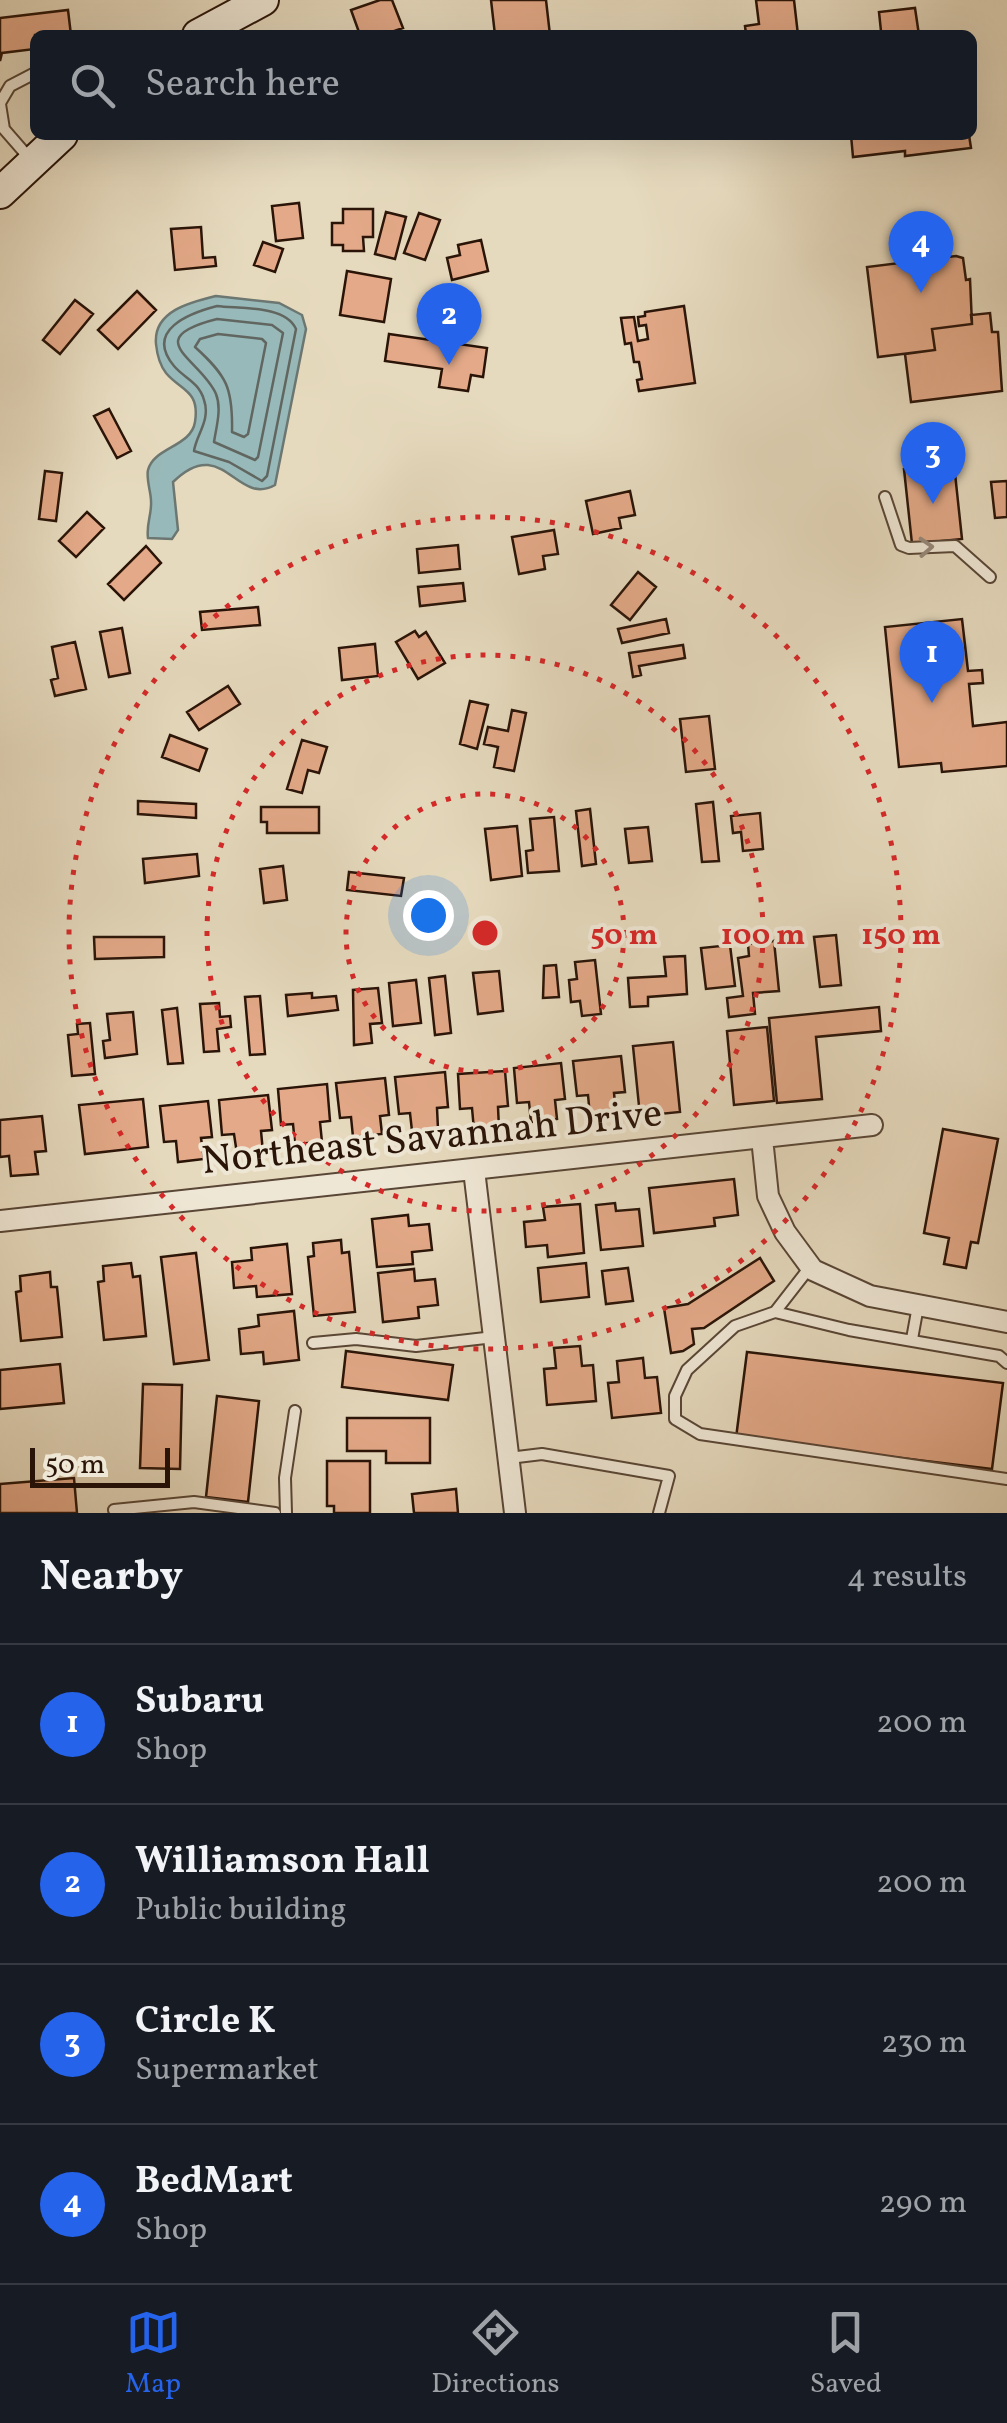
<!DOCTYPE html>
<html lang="en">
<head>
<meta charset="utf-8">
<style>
	body { margin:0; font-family:Vollkorn,serif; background:#242831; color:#f1f3f6 }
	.scale { position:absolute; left:30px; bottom:25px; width:140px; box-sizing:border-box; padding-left:10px; border:5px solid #2a1408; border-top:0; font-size:28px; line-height:35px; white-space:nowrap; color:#2a1408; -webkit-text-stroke:8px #efe7d5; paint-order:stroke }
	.you { position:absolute; left:428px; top:915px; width:35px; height:35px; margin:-25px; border:8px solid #fff; border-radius:50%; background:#1a73e8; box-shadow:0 0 0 15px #1a73e833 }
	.badge { display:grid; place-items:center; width:65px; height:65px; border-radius:50%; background:#2563eb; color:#fff; font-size:32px; font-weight:700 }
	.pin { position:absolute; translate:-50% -82px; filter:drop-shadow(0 2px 5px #0008) }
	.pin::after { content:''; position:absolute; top:52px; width:35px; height:30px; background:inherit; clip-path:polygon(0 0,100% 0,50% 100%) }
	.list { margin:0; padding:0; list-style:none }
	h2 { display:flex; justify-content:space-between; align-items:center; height:130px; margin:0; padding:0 40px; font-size:42px }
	h2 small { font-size:32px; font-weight:400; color:#9ea1a6 }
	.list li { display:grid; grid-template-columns:65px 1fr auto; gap:30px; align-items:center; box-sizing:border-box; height:160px; padding:0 40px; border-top:2px solid #363941 }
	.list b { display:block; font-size:38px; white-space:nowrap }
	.list p { margin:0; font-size:32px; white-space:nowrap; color:#9ea1a6 }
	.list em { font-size:32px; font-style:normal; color:#9ea1a6 }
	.icon { flex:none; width:55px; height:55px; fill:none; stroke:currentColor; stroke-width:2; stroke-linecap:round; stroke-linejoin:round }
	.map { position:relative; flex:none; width:1007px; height:1513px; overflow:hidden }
	.search { position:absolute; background:#171b24; box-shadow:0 10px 40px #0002; left:30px; right:30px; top:30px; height:110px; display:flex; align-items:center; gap:25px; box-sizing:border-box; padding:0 35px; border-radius:15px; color:#9ea1a6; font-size:38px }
	.sheet { height:770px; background:#171b24 }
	nav { display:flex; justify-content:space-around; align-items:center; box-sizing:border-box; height:140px; border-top:2px solid #363941; background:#171b24; font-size:28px; color:#9ea1a6 }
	nav a { display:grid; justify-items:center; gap:5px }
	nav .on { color:#2563eb }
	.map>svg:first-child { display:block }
	.water { fill:#98b9b9; stroke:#6c7772; stroke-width:2.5 }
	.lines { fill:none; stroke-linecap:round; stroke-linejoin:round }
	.shore { stroke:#616660; stroke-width:2.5 }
	.building { fill:#e3a988; stroke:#2a1408; stroke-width:2.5 }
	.lane-casing { stroke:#594636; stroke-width:14 }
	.street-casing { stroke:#594636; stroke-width:24 }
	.secondary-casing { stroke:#2a1408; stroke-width:34 }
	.lane { stroke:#efe7d5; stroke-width:10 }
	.street { stroke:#efe7d5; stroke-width:20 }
	.secondary { stroke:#efe7d5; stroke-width:30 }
	.oneway { stroke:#968879 }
	.ring { fill:none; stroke:#d62828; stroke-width:5; stroke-dasharray:5 10 }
	.labels { text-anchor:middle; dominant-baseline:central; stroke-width:8; stroke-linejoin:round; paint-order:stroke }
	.street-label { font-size:40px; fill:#2a1408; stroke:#efe7d5 }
	.centre { fill:#d62828; stroke:#efe7d5; stroke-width:5 }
	.ring-label { font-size:30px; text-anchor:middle; font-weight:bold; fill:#d62828; stroke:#efe7d5; stroke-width:8; stroke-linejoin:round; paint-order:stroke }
</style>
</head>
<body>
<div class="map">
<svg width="1007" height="1513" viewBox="0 0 1007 1513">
	<rect width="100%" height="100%" fill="#e6dabe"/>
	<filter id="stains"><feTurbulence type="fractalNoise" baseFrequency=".002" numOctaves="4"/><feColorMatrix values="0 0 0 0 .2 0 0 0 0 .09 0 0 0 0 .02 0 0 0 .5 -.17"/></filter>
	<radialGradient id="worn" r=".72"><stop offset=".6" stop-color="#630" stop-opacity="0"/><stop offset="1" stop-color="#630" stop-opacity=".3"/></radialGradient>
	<path class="water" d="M216 296 279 303 302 315 306 329 275 485C236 507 223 433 173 482L178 530 172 539 148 538C146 524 152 514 151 501 151 492 146 479 148 470 154 447 191 447 195 422 200 390 181 391 166 373 159 364 157 354 156 344 153 311 191 302 216 296Z"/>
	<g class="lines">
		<path class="shore" d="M217 306C240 309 285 305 296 329L267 476 262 481 229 462 194 451C196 435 211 420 204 400 199 382 184 378 174 366 144 330 190 313 217 306Z
			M217 319 272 325 283 333 258 457 255 460 214 442C216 428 222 409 216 394 201 359 138 339 217 319Z
			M218 334 262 339 266 343 248 434 244 437 232 432C233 388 227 376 195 347L200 339Z"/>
	</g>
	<path class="building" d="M380 0H392L403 28 383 35H360L351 10Z
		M491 0H546L550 35H495Z
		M756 0H794L798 35H736L746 34 745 26 759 24Z
		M915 8 919 35H861L881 31 879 12Z
		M68 10 71 35H35V49L2 53 0 61V18Z
		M851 135H969L971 148 905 156V151L853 157Z
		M299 203 303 238 276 241 272 206Z
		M343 209H373V237H363L364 251H343V245H332V223H343Z
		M386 212 406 217 395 259 375 254Z
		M419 213 440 220 425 260 404 253Z
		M201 227 203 258 215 257 216 266 175 270 171 229Z
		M481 240 488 271 452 280 447 258 460 255 458 245Z
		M263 242 283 249 275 272 254 265Z
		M956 256 963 258 966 280 970 279 972 324 932 329 935 350 878 357 867 267Z
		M347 271 391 279 384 322 340 315Z
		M137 291 156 310 118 349 98 330Z
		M75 300 93 314 60 354 43 340Z
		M684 306 695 383 639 391 637 380 642 379 639 362H634L631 343 625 344 621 318 634 317 638 341 648 339 646 325 639 326 638 317 645 316V312Z
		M990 313 992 332H998L1002 391 911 402 905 354 935 350 932 329 972 324 971 315Z
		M389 334 487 348 483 377 471 375 468 391 439 387 442 369 385 361Z
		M109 409 131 451 117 458 94 416Z
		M954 464 962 539 912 544 904 469Z
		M45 471 62 473 56 521 39 519Z
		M1007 481V517L995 518 991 482Z
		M630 491 635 515 619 518 621 528 593 534 586 501Z
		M87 512 104 528 76 557 59 541Z
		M554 530 558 554 543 556 545 569 519 574 512 537Z
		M458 545 460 569 419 573 417 549Z
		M146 546 161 563 124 600 108 584Z
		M638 572 656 587 630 620 611 605Z
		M463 583 465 601 420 606 418 587Z
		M258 607 260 625 202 630 200 612Z
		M666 619 669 633 622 643 618 629Z
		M962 619 968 671 982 670 983 683 969 684 973 726 1007 722V766L942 772 941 763 899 767 885 627Z
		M122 628 130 673 109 677 100 632Z
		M415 631 419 637 426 632 445 663 418 679 396 642Z
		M75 642 86 689 55 696 51 680 58 678 52 647Z
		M375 644 378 676 342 680 339 648Z
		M683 645 685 658 639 666 641 675 633 677 629 653Z
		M228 686 240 704 199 730 187 712Z
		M470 701 488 705 477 749 460 744Z
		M512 710 526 713 514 771 494 767 498 747 484 744 488 727 508 731Z
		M709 716 715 769 686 772 680 719Z
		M170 735 207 749 199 771 162 757Z
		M302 740 327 747 319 773 308 770 302 793 287 789Z
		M138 801 196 804V818L138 814Z
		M713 802 719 861 702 862 696 804Z
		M261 807H319V833H267V822H261Z
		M590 809 596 864 582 866 576 811Z
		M760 813 763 849 743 851 741 832 733 833 731 816Z
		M554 817 559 871 528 873 526 851 533 850 530 819Z
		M517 826 522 876 491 880 485 829Z
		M648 827 652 861 629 863 625 829Z
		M197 854 199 876 145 883 143 859Z
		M283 866 287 900 264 903 260 869Z
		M349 872 404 878 401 896 347 890Z
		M836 935 841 985 820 987 814 937Z
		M94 937H164V957L95 959Z
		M774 941 779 991 753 993 755 1014 729 1017 727 998 743 996 738 958 749 956 748 944Z
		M730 945 735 986 706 989 701 948Z
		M685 956 687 994 648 997V1006L630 1007 628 978 666 976 664 957Z
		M595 960 601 1014 582 1016 580 1001 571 1002 569 980 577 979 575 962Z
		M556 965 559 997 543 998 544 966Z
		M499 971 503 1011 478 1014 473 973Z
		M445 976 451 1033 435 1035 429 978Z
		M416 980 421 1023 393 1026 389 983Z
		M378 988 382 1023 370 1024 372 1043 354 1045 353 990Z
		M312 993V998L336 996 338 1010 288 1016 286 995Z
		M260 996 265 1054 250 1055 245 997Z
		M219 1003 220 1017 230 1016 231 1027 217 1029 219 1051 204 1052 200 1004Z
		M879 1007 881 1031 816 1037 822 1099 777 1103 769 1018Z
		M177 1008 183 1063 168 1064 162 1010Z
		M133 1012 137 1054 105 1058 103 1041 110 1040 107 1014Z
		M90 1023 95 1074 72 1076 68 1035 78 1034 77 1024Z
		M767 1027 774 1101 734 1105 727 1031Z
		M673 1042 680 1112 640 1116 633 1046Z
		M621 1056 625 1092 614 1093 616 1113 590 1116 588 1095 577 1096 573 1061Z
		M561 1063 565 1099 555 1100 557 1119 531 1122 529 1102 517 1103 514 1068Z
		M505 1071 508 1106 498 1107 499 1128 474 1130 472 1108 460 1109 458 1074Z
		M445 1072 448 1107 437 1108 438 1129 412 1131 410 1113 399 1114 395 1077Z
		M385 1078 389 1115 380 1116 382 1134 353 1137 351 1117 340 1118 336 1083Z
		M327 1084 330 1121 320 1122 322 1142 295 1144 293 1124 281 1125 278 1089Z
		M268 1095 272 1130 261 1131 263 1152 237 1154 234 1134 222 1135 219 1100Z
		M143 1099 148 1147 85 1154 79 1105Z
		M208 1101 212 1137 201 1138 204 1159 178 1162 176 1141 164 1142 160 1106Z
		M42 1116 46 1151 35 1152 38 1174 11 1176 9 1156 0 1157V1120Z
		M943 1129 998 1139 978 1243 971 1242 966 1268 944 1264 949 1238 924 1233Z
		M734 1179 738 1215 714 1218 715 1226 654 1233 649 1188Z
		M615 1203 616 1211 639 1209 643 1246 601 1250 596 1205Z
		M580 1204 584 1253 548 1257 547 1245 526 1247 524 1222 545 1220 543 1207Z
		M408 1215 409 1226 429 1224 432 1250 412 1252 413 1264 377 1267 372 1219Z
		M341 1240 342 1253 349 1252 355 1312 314 1316 308 1257 314 1256 313 1243Z
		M287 1244 292 1294 257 1297 256 1286 234 1288 232 1262 252 1260 251 1248Z
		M196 1253 209 1360 174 1364 161 1257Z
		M760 1258 774 1281 704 1328 692 1329 694 1344 683 1351 671 1353 664 1308 688 1304Z
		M131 1263 133 1277 140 1276 146 1336 104 1340 98 1282 104 1281 103 1266Z
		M586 1263 589 1297 541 1302 538 1268Z
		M628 1268 633 1301 606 1304 602 1271Z
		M414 1269 415 1281 435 1279 438 1305 418 1307 419 1318 383 1322 378 1273Z
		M50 1272 51 1287H57L62 1337 21 1341 16 1292 21 1291 20 1276Z
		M294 1311 299 1360 264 1364 263 1352 241 1354 239 1329 259 1326 258 1315Z
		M580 1346 582 1366 593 1365 596 1401 547 1405 544 1369 556 1368 554 1348Z
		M346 1351 453 1365 448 1400 342 1387Z
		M747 1352 1003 1383 992 1469 736 1438Z
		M643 1358 645 1378 657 1377 661 1413 612 1418 608 1383 619 1382 617 1361Z
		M60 1364 64 1403 0 1409V1370Z
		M143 1384 182 1385 180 1469 140 1468Z
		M217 1396 259 1401 248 1502 206 1497Z
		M347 1418H430V1463H386V1451H347Z
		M327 1461H370V1513H334V1506H327Z
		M74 1478 77 1513H0V1484Z
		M456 1489 458 1513H414L412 1494Z"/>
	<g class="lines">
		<defs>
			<path id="lane" d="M0 103 10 86 35 73
				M0 104 4 129 31 160
				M885 497 901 545 909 548 955 546 990 577
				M810 1267 775 1312 735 1326 687 1370 675 1396V1419L700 1434 1007 1479
				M775 1312 849 1330 999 1356 1007 1363
				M912 1339 918 1306
				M313 1343 356 1339 416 1346 494 1337
				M509 1458 542 1454 669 1476 659 1513
				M114 1510 194 1502 275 1513
				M286 1513 285 1478 295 1411"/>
			<path id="street" d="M762 1138 768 1196 785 1232 813 1270 870 1296 1007 1322
				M474 1170 515 1513
				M0 1221 872 1125"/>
			<path id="secondary" d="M198 35 263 0
				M0 193 62 135"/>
		</defs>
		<use href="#lane" class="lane-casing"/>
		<use href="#street" class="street-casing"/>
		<use href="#secondary" class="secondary-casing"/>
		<use href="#lane" class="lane"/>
		<use href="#street" class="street"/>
		<use href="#secondary" class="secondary"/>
	</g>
	<defs><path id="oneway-chevron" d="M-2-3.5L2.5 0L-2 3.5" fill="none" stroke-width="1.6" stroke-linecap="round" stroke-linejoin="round" transform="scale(2.5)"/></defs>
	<use class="oneway" href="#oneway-chevron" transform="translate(926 547) rotate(-3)"/>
	<g class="ring">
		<circle cx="485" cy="933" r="139"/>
		<circle cx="485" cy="933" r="278"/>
		<circle cx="485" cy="933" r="416"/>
	</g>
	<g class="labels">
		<g class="street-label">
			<text transform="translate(432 1139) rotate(-6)">Northeast Savannah Drive</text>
		</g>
	</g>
	<circle cx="485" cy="933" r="15" class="centre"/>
	<g class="ring-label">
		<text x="624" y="944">50 m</text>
		<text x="763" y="944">100 m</text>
		<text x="901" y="944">150 m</text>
	</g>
	<rect width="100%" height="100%" filter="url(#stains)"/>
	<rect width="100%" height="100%" fill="url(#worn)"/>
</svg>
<div class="scale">50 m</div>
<div class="you"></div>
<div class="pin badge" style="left:932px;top:703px">1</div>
<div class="pin badge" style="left:449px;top:365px">2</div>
<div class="pin badge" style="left:933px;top:504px">3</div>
<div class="pin badge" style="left:921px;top:293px">4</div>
<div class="search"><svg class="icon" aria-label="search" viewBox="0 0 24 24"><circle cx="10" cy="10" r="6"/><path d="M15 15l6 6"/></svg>Search here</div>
</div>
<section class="sheet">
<h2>Nearby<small>4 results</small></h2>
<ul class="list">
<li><span class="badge">1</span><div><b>Subaru</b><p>Shop</p></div><em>200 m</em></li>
<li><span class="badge">2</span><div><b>Williamson Hall</b><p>Public building</p></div><em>200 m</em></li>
<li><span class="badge">3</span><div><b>Circle K</b><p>Supermarket</p></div><em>230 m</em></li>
<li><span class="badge">4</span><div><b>BedMart</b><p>Shop</p></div><em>290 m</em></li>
</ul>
</section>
<nav>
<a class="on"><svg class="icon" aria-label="map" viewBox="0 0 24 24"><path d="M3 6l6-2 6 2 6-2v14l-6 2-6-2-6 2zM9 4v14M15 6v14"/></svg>Map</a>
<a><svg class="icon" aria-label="directions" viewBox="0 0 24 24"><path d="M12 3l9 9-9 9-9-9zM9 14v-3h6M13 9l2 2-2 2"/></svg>Directions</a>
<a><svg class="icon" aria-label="saved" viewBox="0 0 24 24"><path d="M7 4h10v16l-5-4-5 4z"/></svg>Saved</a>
</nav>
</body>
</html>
